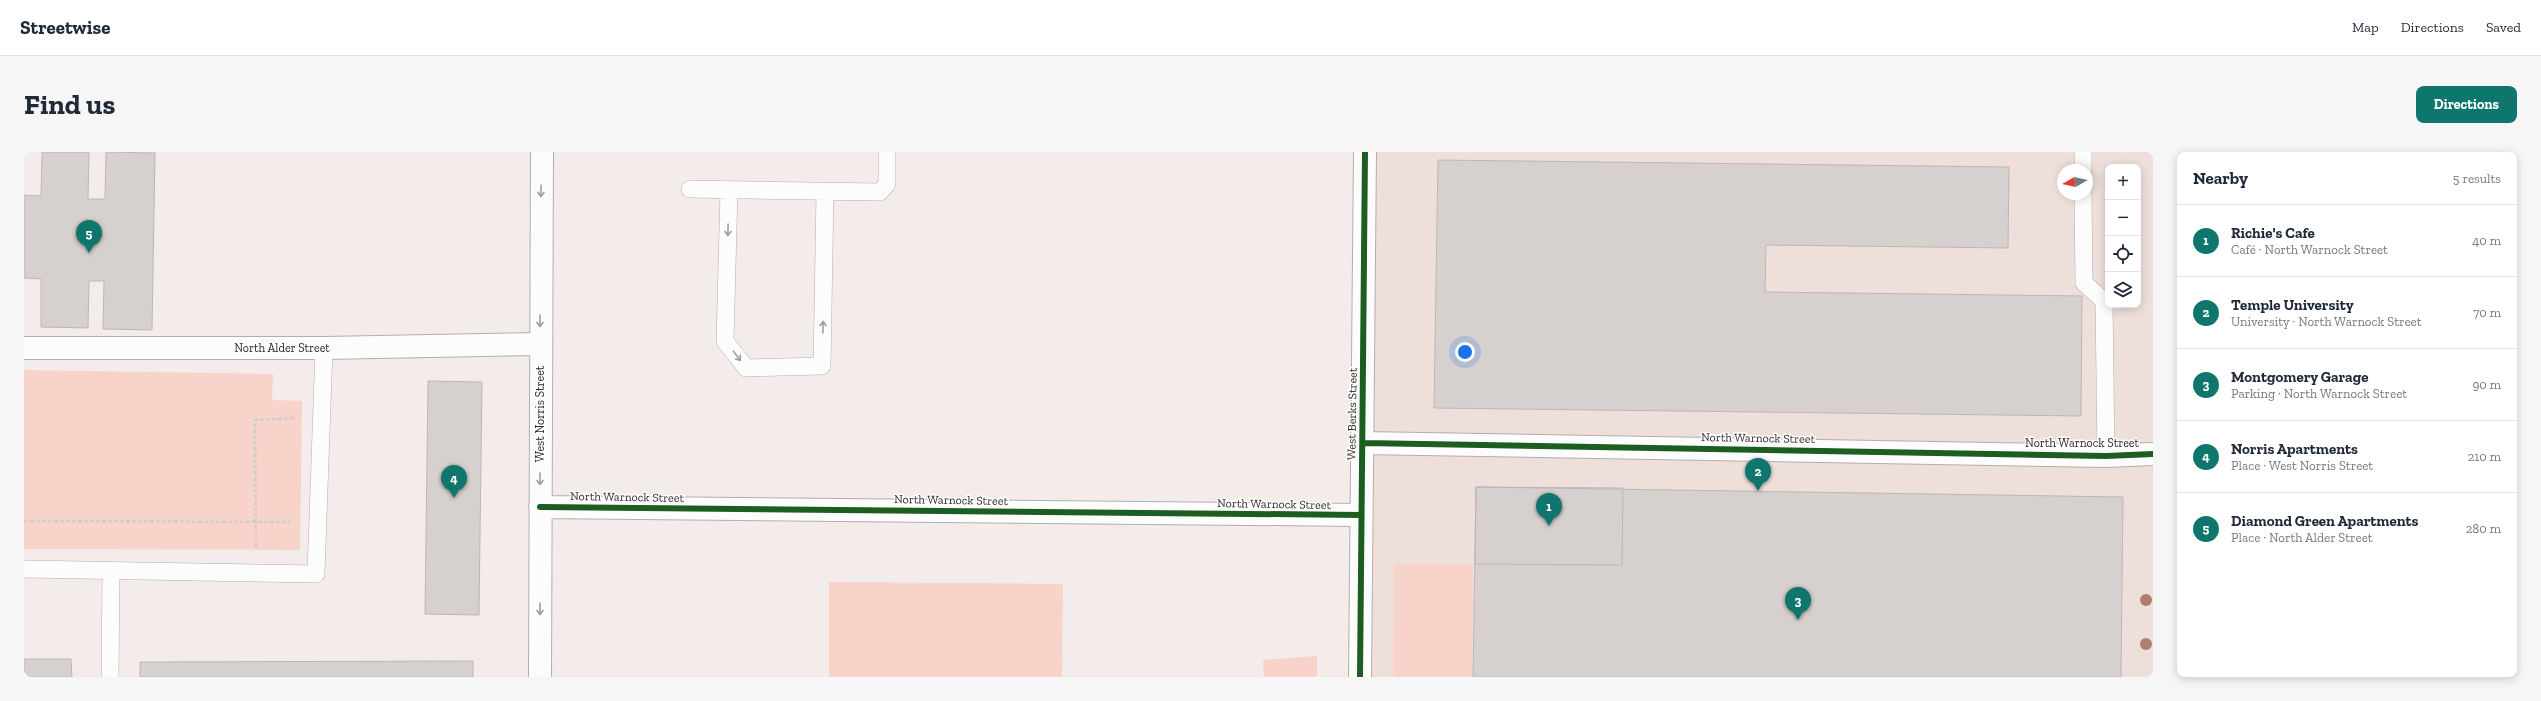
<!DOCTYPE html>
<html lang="en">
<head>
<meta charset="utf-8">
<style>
	body { margin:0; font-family:"Zilla Slab",serif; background:#f6f6f7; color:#1f2937 }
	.controls { position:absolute; right:12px; top:12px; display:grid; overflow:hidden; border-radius:8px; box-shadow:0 2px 10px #0003 }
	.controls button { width:36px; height:36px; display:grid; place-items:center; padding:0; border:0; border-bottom:1px solid #e0e1e3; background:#fff; color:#1f2937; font:20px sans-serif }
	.compass { position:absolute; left:2033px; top:12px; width:36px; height:36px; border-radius:50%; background:#fff; box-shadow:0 2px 10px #0003; rotate:261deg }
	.you { position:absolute; left:1441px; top:200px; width:14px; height:14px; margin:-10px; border:3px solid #fff; border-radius:50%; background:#1a73e8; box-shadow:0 0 0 6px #1a73e833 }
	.badge { display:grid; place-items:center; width:26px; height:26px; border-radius:50%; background:#0f766e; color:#fff; font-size:13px; font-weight:700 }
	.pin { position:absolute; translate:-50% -33px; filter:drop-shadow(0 1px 2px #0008) }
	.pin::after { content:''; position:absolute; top:21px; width:14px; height:12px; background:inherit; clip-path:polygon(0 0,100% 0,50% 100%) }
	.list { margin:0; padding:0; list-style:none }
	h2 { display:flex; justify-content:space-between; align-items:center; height:52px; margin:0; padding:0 16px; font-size:17px }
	h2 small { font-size:13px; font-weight:400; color:#747a83 }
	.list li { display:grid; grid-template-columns:26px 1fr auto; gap:12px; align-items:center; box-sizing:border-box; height:72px; padding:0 16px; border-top:1px solid #e0e1e3 }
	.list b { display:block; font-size:15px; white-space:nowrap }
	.list p { margin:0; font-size:13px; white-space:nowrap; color:#747a83 }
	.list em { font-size:13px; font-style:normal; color:#747a83 }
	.icon { flex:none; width:22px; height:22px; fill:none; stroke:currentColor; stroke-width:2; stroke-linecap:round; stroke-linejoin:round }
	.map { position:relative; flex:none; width:2129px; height:525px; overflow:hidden; border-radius:8px }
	header { display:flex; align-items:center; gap:24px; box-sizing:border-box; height:56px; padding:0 20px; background:#fff; border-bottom:1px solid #e0e1e3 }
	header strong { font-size:19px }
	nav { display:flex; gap:22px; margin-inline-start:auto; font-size:14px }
	.intro { display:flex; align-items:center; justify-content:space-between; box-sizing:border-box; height:96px; padding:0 24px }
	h1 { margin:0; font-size:28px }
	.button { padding:10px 18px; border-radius:8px; background:#0f766e; color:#fff; font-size:14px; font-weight:700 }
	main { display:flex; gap:24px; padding:0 24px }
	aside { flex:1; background:#fff; border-radius:8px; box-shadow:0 2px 10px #0003 }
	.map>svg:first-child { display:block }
	.built { fill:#eedfda; fill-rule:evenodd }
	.green { fill:#f7d3ca }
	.building { fill:#d6d0ce; stroke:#bcb6b5 }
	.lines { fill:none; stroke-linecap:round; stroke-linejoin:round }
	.service-casing { stroke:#b4aeac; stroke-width:18 }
	.minor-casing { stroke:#b4aeac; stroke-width:24 }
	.path { stroke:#d0cdcd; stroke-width:2.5; stroke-dasharray:4 2; stroke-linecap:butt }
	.service { stroke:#fdfcfc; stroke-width:17 }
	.minor { stroke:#fdfcfc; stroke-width:22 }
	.cycleway-casing { stroke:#fff; stroke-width:8 }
	.cycleway { stroke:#1b5e20; stroke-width:6 }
	.tree { fill:#b17f72 }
	.oneway { stroke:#a09e9d }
	.labels { text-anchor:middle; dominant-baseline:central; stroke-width:3; stroke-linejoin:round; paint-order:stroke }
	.street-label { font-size:12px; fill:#2f2a29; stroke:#fff }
</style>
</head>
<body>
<header>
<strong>Streetwise</strong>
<nav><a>Map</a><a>Directions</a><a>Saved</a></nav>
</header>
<div class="intro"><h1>Find us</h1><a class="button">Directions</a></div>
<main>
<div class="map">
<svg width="2129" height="525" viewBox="0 0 2129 525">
	<rect width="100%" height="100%" fill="#f4ecea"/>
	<path class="built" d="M1341 0H2129V525H1337ZM2084 15H2114V153H2084ZM2039 18H2063V42H2039Z"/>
	<path class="green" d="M0 218 249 222 248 248 278 249 276 398 0 397Z
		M1370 412 1449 413 1448 524 1369 525Z
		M805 430 1039 432 1038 525H805Z
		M1293 504V525H1240L1239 508Z"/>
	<path class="building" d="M18 0H65L64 47H81L82 0 131 1 128 178 79 177 80 129H65L64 176 17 175V127L0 126V43L17 44Z
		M1414 8 1985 15 1984 96 1742 93 1741 140 2058 144 2057 264 1410 256Z
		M404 229 458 230 455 463 401 462Z
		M1452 335 1599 336 1598 413 1451 412Z
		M1452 335 2099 345 2097 525H1449Z
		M0 507H47L48 525H0Z
		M449 509V525H116V510Z"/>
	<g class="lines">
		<defs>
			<path id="service" d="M2059 0V18
				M666 37 856 40 863 32V0
				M705 39 701 189 722 216 798 214 801 40
				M2059 42 2060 131 2080 149 2082 304
				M0 417 292 422 300 196
				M86 525 87 419"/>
			<path id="minor" d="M0 196H300L516 192
				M1339 291 2082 304 2129 302
				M516 355 1337 363
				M516 525 518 0
				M1336 525 1341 0"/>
		</defs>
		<use href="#service" class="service-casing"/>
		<use href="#minor" class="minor-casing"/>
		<path class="path" d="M0 369 267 370
			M232 395 231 268 272 266"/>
		<use href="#service" class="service"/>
		<use href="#minor" class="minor"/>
		<defs>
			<path id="cycleway" d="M1339 291 2082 304 2129 302
				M516 355 1337 363
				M1336 525 1341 0"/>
		</defs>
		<use href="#cycleway" class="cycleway-casing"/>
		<use href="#cycleway" class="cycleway"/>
	</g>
	<g class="tree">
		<circle cx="2122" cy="448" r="6"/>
		<circle cx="2122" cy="492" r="6"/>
	</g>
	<defs><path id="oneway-shaft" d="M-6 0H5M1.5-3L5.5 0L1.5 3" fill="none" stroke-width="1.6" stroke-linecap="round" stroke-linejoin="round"/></defs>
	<g class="oneway">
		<use href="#oneway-shaft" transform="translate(517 39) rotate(91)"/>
		<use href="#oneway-shaft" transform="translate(704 78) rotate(91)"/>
		<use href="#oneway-shaft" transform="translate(516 169) rotate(91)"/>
		<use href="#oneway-shaft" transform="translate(799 175) rotate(-89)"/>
		<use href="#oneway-shaft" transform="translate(713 204) rotate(53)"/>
		<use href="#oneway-shaft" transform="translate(516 327) rotate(90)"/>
		<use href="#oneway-shaft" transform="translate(516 457) rotate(90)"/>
	</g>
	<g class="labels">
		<g class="street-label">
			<text x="258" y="196">North Alder Street</text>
			<text transform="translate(516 262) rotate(-90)">West Norris Street</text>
			<text transform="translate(1328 262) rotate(-89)">West Berks Street</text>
			<text transform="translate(1734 286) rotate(1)">North Warnock Street</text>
			<text x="2058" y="291">North Warnock Street</text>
			<text transform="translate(603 345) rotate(1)">North Warnock Street</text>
			<text transform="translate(927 348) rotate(1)">North Warnock Street</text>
			<text transform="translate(1250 352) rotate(1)">North Warnock Street</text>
		</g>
	</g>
</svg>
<div class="controls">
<button>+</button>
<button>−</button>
<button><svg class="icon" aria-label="locate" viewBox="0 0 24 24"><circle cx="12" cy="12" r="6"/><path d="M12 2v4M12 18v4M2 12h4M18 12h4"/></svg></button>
<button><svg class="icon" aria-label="layers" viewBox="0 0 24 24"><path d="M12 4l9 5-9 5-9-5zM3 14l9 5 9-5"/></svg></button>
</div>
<svg class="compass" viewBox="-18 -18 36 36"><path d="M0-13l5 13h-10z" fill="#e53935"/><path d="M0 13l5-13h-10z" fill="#747a83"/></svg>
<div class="you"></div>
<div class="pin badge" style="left:1525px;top:374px">1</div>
<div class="pin badge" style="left:1734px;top:339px">2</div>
<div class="pin badge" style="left:1774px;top:468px">3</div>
<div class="pin badge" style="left:430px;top:346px">4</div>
<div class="pin badge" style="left:65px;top:101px">5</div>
</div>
<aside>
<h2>Nearby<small>5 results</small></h2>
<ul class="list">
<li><span class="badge">1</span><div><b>Richie's Cafe</b><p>Café · North Warnock Street</p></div><em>40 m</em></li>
<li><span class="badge">2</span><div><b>Temple University</b><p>University · North Warnock Street</p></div><em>70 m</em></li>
<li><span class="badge">3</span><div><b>Montgomery Garage</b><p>Parking · North Warnock Street</p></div><em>90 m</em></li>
<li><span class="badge">4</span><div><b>Norris Apartments</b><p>Place · West Norris Street</p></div><em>210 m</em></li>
<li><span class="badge">5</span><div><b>Diamond Green Apartments</b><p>Place · North Alder Street</p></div><em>280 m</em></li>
</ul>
</aside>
</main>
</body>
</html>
